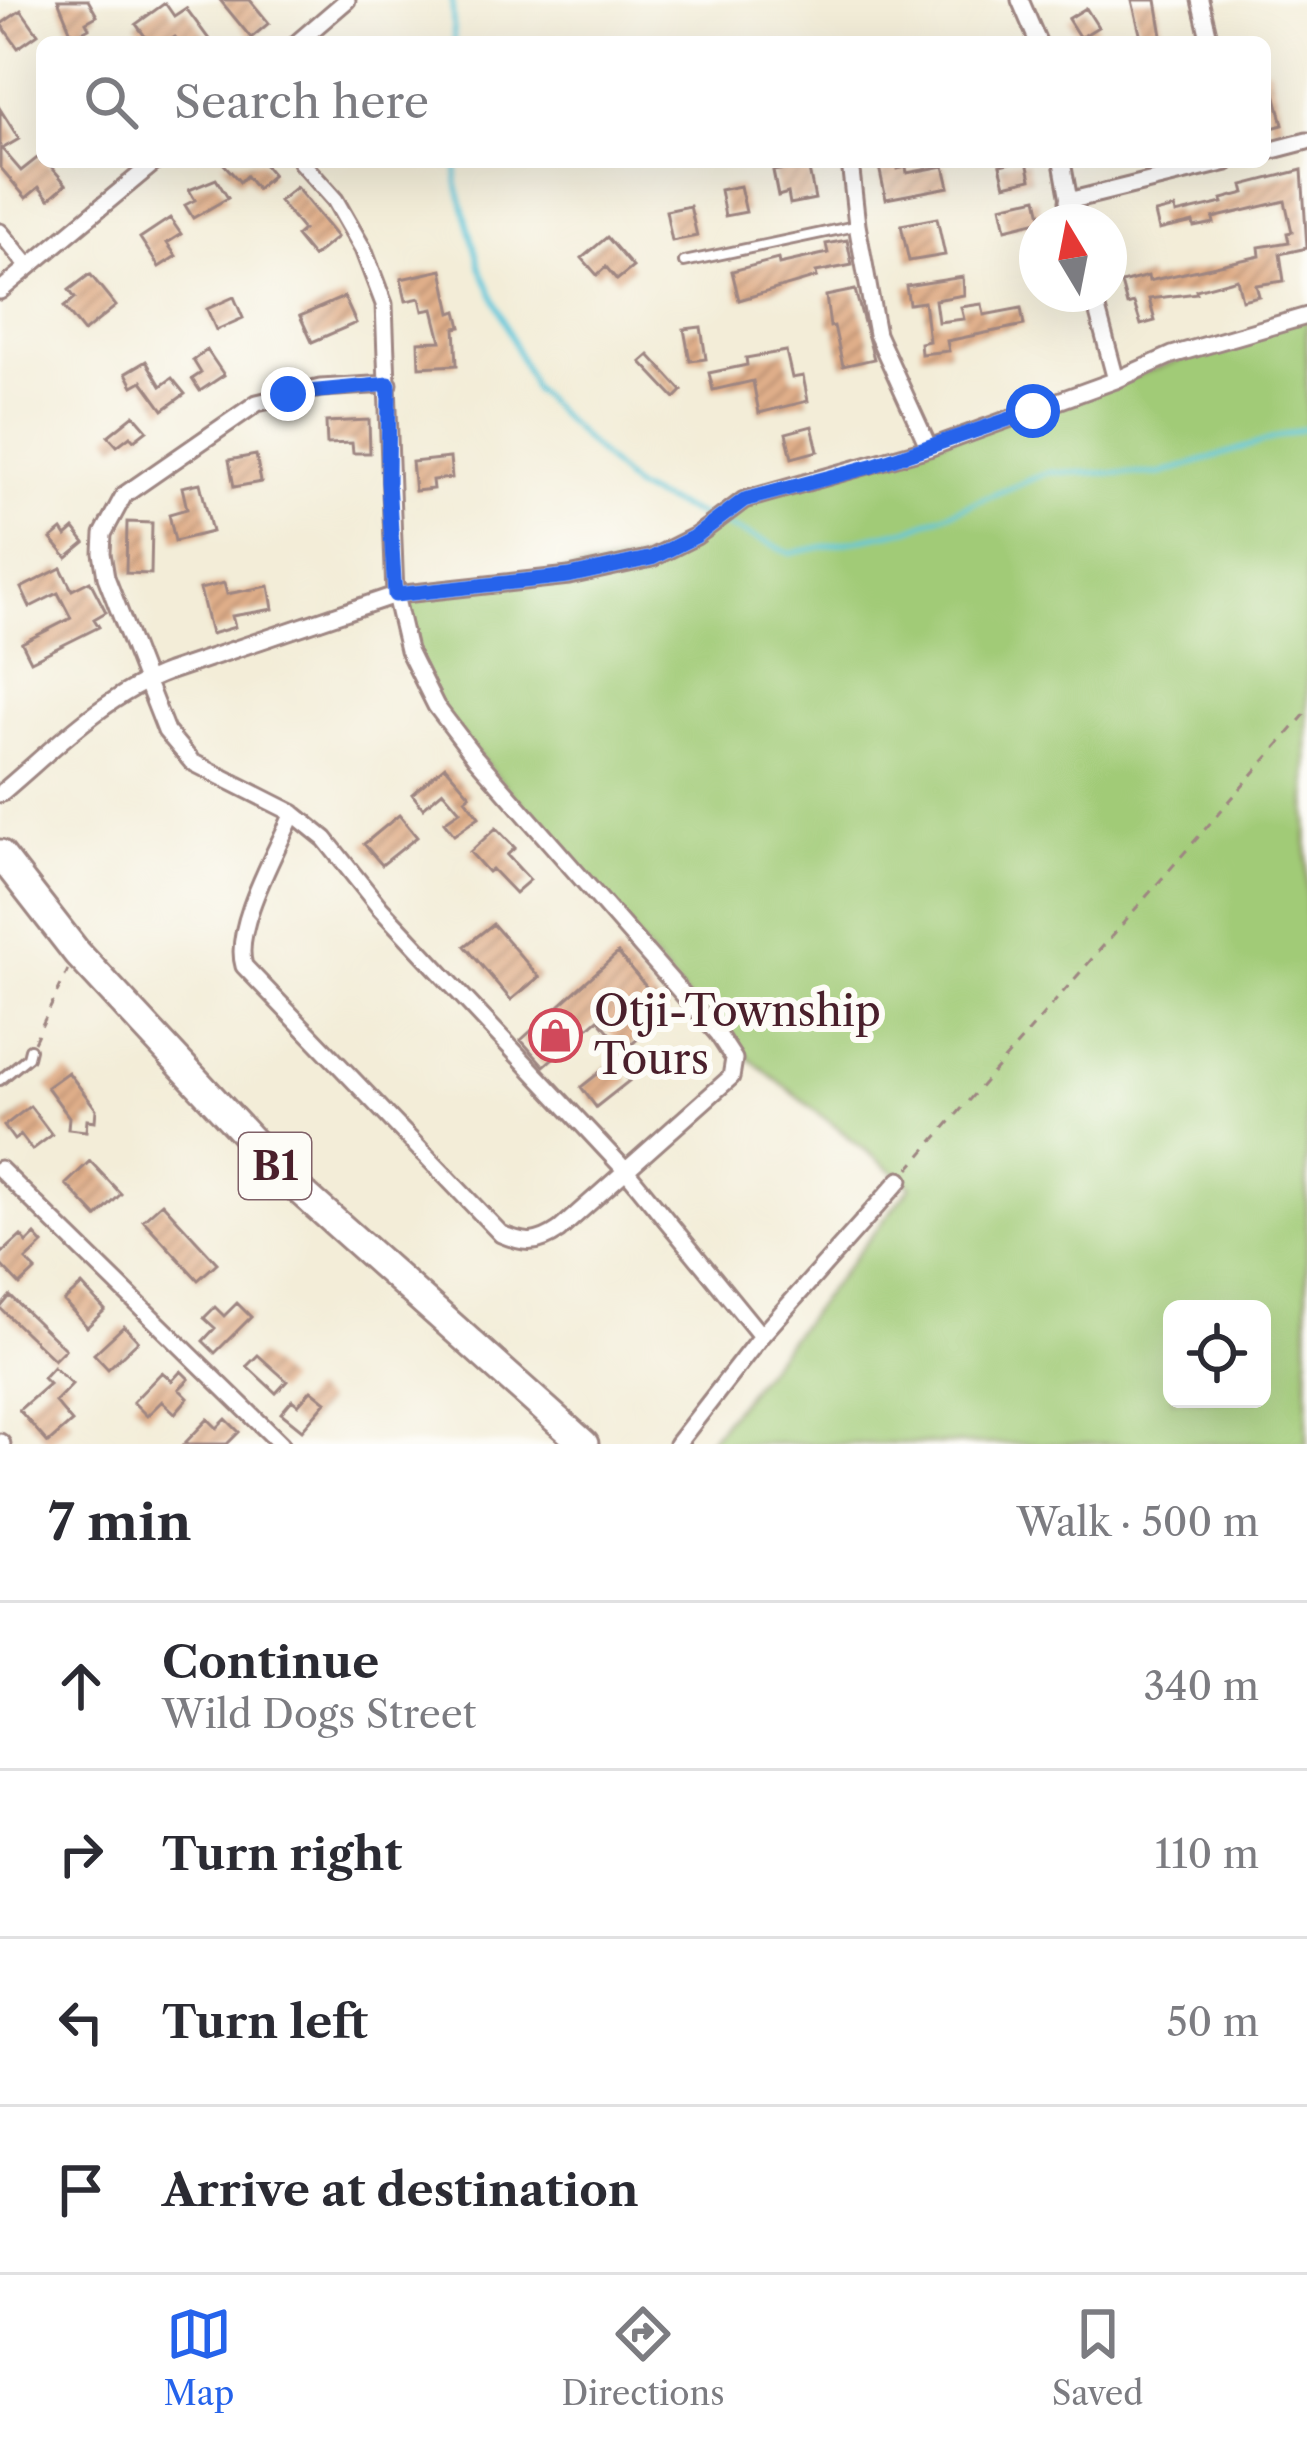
<!DOCTYPE html>
<html lang="en">
<head>
<meta charset="utf-8">
<style>
	body { margin:0; font-family:"Libre Caslon Text",serif; background:#f2f2f3; color:#2b2b33 }
	.controls { position:absolute; right:36px; bottom:36px; display:grid; overflow:hidden; border-radius:18px; box-shadow:0 12px 48px #0002 }
	.controls button { width:108px; height:108px; display:grid; place-items:center; padding:0; border:0; border-bottom:3px solid #e1e1e2; background:#fff; color:#2b2b33; font:60px sans-serif }
	.compass { position:absolute; left:1019px; top:204px; width:108px; height:108px; border-radius:50%; background:#fff; box-shadow:0 12px 48px #0002; rotate:350deg }
	.stop { position:absolute; width:36px; height:36px; margin:-27px; border:9px solid #2563eb; border-radius:50%; background:#fff }
	.stop.end { background:#2563eb; border-color:#fff; box-shadow:0 3px 12px #0008 }
	.list { margin:0; padding:0; list-style:none }
	h2 { display:flex; justify-content:space-between; align-items:center; height:156px; margin:0; padding:0 48px; font-size:51px }
	h2 small { font-size:39px; font-weight:400; color:#7c7c81 }
	.list li { display:grid; grid-template-columns:78px 1fr auto; gap:36px; align-items:center; box-sizing:border-box; height:168px; padding:0 48px; border-top:3px solid #e1e1e2 }
	.list b { display:block; font-size:45px; white-space:nowrap }
	.list p { margin:0; font-size:39px; white-space:nowrap; color:#7c7c81 }
	.list em { font-size:39px; font-style:normal; color:#7c7c81 }
	.icon { flex:none; width:66px; height:66px; fill:none; stroke:currentColor; stroke-width:2; stroke-linecap:round; stroke-linejoin:round }
	.map { position:relative; flex:none; width:1307px; height:1444px; overflow:hidden }
	.search { position:absolute; background:#fff; box-shadow:0 12px 48px #0002; left:36px; right:36px; top:36px; height:132px; display:flex; align-items:center; gap:30px; box-sizing:border-box; padding:0 42px; border-radius:18px; color:#7c7c81; font-size:45px }
	.sheet { height:828px; background:#fff }
	nav { display:flex; justify-content:space-around; align-items:center; box-sizing:border-box; height:168px; border-top:3px solid #e1e1e2; background:#fff; font-size:33px; color:#7c7c81 }
	nav a { display:grid; justify-items:center; gap:6px }
	nav .on { color:#2563eb }
	.map>svg:first-child { display:block }
	.green { fill:#a1cb77; stroke:#767551; stroke-width:3; fill-rule:evenodd }
	.lines { fill:none; stroke-linecap:round; stroke-linejoin:round }
	.stream { stroke:#60c8dc; stroke-width:4.5 }
	.building { fill:url(#building-hatch) }
	.lane-casing { stroke:#9e8682; stroke-width:14 }
	.street-casing { stroke:#9e8682; stroke-width:21 }
	.highway-casing { stroke:#9e8682; stroke-width:33 }
	.path { stroke:#9e8682; stroke-width:3; stroke-dasharray:9 9; stroke-linecap:butt }
	.lane { stroke:#fff; stroke-width:8 }
	.street { stroke:#fff; stroke-width:15 }
	.highway { stroke:#fff; stroke-width:27 }
	.route { stroke:#2563eb; stroke-width:15 }
	.labels { text-anchor:middle; dominant-baseline:central; stroke-width:12; stroke-linejoin:round; paint-order:stroke }
	.shield { fill:#fdfcf7; stroke:#806168; stroke-width:3 }
	.shield-label { font-size:39px; font-weight:bold; fill:#4a1f2b }
	.poi-label { font-size:42px; fill:#4a1f2b; stroke:#fdfcf7; text-anchor:start }
</style>
</head>
<body>
<div class="map">
<svg width="1307" height="1444" viewBox="0 0 1307 1444">
	<defs>
		<pattern id="building-hatch" width="6" height="6" patternUnits="userSpaceOnUse" patternTransform="scale(3)"><rect width="6" height="6" fill="#e0af8a"/><path d="M-1 1l2-2M0 6l6-6M5 7l2-2" fill="none" stroke="#b88e71"/></pattern>
	</defs>
	<rect width="100%" height="100%" fill="#fdfcf7"/>
	<filter id="ink" filterUnits="userSpaceOnUse"><feTurbulence type="fractalNoise" baseFrequency=".00833" numOctaves="2"/><feDisplacementMap in="SourceGraphic" scale="24" xChannelSelector="R" yChannelSelector="G"/><feConvolveMatrix kernelMatrix="1 2 1 2 8 2 1 2 1" color-interpolation-filters="sRGB"/></filter>
	<filter id="wash" filterUnits="userSpaceOnUse"><feTurbulence type="fractalNoise" baseFrequency=".004" numOctaves="4" result="noise"/><feDisplacementMap in="SourceGraphic" scale="48" xChannelSelector="R" yChannelSelector="G"/><feGaussianBlur stdDeviation="2.7" result="paint"/><feColorMatrix in="noise" values="0 0 0 0 0 0 0 0 0 0 0 0 0 0 0 0 0 1.4 0 .05"/><feComposite in="paint" operator="in"/></filter>
	<g filter="url(#wash)">
		<rect width="100%" height="100%" fill="#f3edd8"/>
		<path class="green" d="M1307 316V1444H706L911 1186 717 1033 436 706 395 595 652 558 744 500 1033 411ZM1172 1309H1262V1399H1172Z"/>
		<g class="lines">
			<path class="stream" d="M452 0 454 42
				M457 162V183L480 267 534 389 635 489 711 520
				M721 524 792 553 910 529 1049 472 1160 474 1307 428"/>
		</g>
		<g id="blocks">
			<path class="building" d="M58 0H88L97 16 86 22 89 28 73 37Z
				M220 0H250L269 23 251 38Z
				M1132 0H1156L1163 42H1142Z
				M165 3 174 16 186 8 211 42H179L175 37 167 42H149L136 24Z
				M1086 8 1098 27 1080 38 1068 19Z
				M21 10 38 34 18 48 1 24Z
				M1265 68H1269L1283 125 1272 128 1265 102Z
				M0 109 19 139 2 149 21 171 41 155 42 162H47L66 184 49 199 39 187 26 198 0 167Z
				M222 162H262L273 175 257 189 246 176 240 182Z
				M878 162H897L898 169 906 167 907 173 944 166 949 187 886 199Z
				M1013 162H1027L1031 179 1005 185 1000 165Z
				M808 165 815 199 790 204 788 193 778 196 773 171Z
				M1302 170 1307 248 1280 254 1284 281 1256 285 1259 296 1242 300 1237 279 1196 290 1197 293 1149 299 1155 321 1141 325 1134 303 1127 305 1121 283 1148 276 1149 281 1260 256 1259 247 1289 242 1287 233 1292 232 1285 201 1213 218 1214 223 1194 227 1193 222 1159 230 1155 213 1175 208 1176 214 1223 203 1222 199 1245 193 1243 185Z
				M216 179 228 198 193 218 185 205 195 200 189 190Z
				M740 186 746 212 725 216 720 190Z
				M296 187 337 237 313 257 296 236 303 230 279 201Z
				M1037 198 1042 220 1006 229 1001 206Z
				M690 206 697 236 672 241 666 211Z
				M170 218 181 234 167 243 176 256 159 267 140 238Z
				M937 218 945 255 909 261 901 225Z
				M607 237 633 267 617 280 606 267 597 275 582 258Z
				M847 240 852 265 816 272 817 277 739 300 732 271 778 259 779 264 828 253 826 244Z
				M442 270 451 313 457 311 461 327 455 328 457 365 419 367 418 342 441 341 433 309 423 311 420 298 406 301 401 279Z
				M90 274 116 306 84 332 64 307 75 298 69 290Z
				M963 277 964 295 935 300 938 322 964 319 961 307 982 304 984 315 1021 308 1024 325 947 341 949 351 921 354 920 343 929 341 924 302 909 304 906 286Z
				M855 290 874 359 843 366 834 326 830 327 826 296Z
				M234 297 243 318 216 330 207 309Z
				M344 297 356 323 312 342 300 316Z
				M701 327 706 359 690 361 684 329Z
				M207 350 224 375 200 391 192 379 201 373 193 360Z
				M786 351 792 378 803 376 808 401 759 413 753 381 713 390 709 373 747 365 746 358Z
				M649 355 682 391 675 398 641 362Z
				M146 361 161 386 172 378 185 394 163 410 142 381 133 386 126 373Z
				M134 415 147 430 134 440 130 436 117 446 108 436Z
				M369 420 370 453H353L352 443 327 444 326 422Z
				M812 426 818 451 792 458 786 433Z
				M256 455 261 482 234 487 229 460Z
				M450 458 452 478 432 480 433 489 415 491 412 462Z
				M200 483 212 532 175 541 169 514 187 509 182 487Z
				M127 522 152 523 151 574 126 573Z
				M74 529 85 543 67 558 51 539 62 530 66 536Z
				M61 568 72 590 90 581 106 612 94 619 99 627 31 661 22 643 71 618 58 593 30 607 21 588Z
				M224 583 227 594 269 586 273 609 232 616 235 627 211 634 200 589Z
				M445 766 470 795 465 799 479 817 454 835 444 822 460 811 443 791 423 808 412 794Z
				M399 815 417 837 382 865 364 844Z
				M496 828 515 848 507 855 530 880 515 893 492 869 488 872 470 852Z
				M493 924 539 977 511 1000 465 946Z
				M618 953 668 1013 625 1050 598 1019 544 1066 521 1040Z
				M614 1061 629 1081 596 1107 581 1087Z
				M68 1072 96 1109 95 1121 87 1120 86 1131 68 1129 69 1117 47 1087Z
				M30 1106 52 1135 32 1150 21 1135 14 1140 4 1126Z
				M90 1161 121 1194 97 1217 66 1184Z
				M162 1203 217 1263 198 1280 143 1220Z
				M35 1235 43 1244 26 1260 36 1270 20 1285 0 1264V1255L21 1236 27 1243Z
				M82 1285 105 1310 87 1327 64 1301Z
				M10 1296 65 1349 54 1360 0 1308Z
				M237 1303 251 1317 215 1353 203 1341 215 1328 204 1318 215 1307 224 1316Z
				M124 1326 138 1341 108 1369 94 1354Z
				M258 1355 287 1381 276 1393 247 1366Z
				M53 1367 72 1384 55 1402 72 1422 48 1443 19 1410 49 1384 43 1378Z
				M181 1371 189 1379 179 1389 188 1398 175 1413 162 1401 147 1416 133 1402 162 1372 172 1381Z
				M311 1390 326 1402 302 1430 281 1413 292 1400 298 1405Z
				M208 1419 217 1428 226 1419 239 1432 227 1444H184Z"/>
		</g>
	</g>
	<g filter="url(#ink)">
		<use href="#blocks" fill-opacity="0" stroke="#9e8682" stroke-width="3"/>
		<g class="lines">
			<defs>
				<path id="lane" d="M684 262 855 226
					M0 1080 28 1057 30 1049"/>
				<path id="street" d="M1020 0 1038 42
					M1200 0 1210 42
					M298 42 347 0
					M1265 152 1307 141
					M850 162 857 225 877 334 929 448
					M1062 162 1073 222
					M1068 201 1227 162
					M0 232 29 267
					M0 291 155 162
					M1093 294 1116 380
					M389 384 320 388 257 403 124 495 103 534 102 553 106 577 146 680 166 731 192 762 293 813 325 839 380 908 628 1173 761 1336
					M0 794C51 751 105 695 168 672L395 595 569 576 652 558 696 536 744 500 929 448 1116 380 1172 355 1307 316
					M293 813C277 851 232 928 244 966L501 1234C525 1244 537 1245 559 1230L731 1077 734 1059 717 1033 474 756 436 706 408 650 395 595 384 304 363 249 335 200 301 162
					M0 1169 281 1444
					M0 1442 2 1444
					M677 1444 761 1336 900 1180"/>
				<path id="highway" d="M0 854 77 953 288 1180 584 1444"/>
			</defs>
			<use href="#lane" class="lane-casing"/>
			<use href="#street" class="street-casing"/>
			<use href="#highway" class="highway-casing"/>
			<path class="path" d="M34 1042 68 970
				M909 1169 1307 712"/>
			<use href="#lane" class="lane"/>
			<use href="#street" class="street"/>
			<use href="#highway" class="highway"/>
		</g>
	</g>
	<g class="lines" filter="url(#ink)">
		<path class="route" d="M288 394 389 384 388 482 395 595 569 576 652 558 696 536 744 500 872 466 1033 411"/>
	</g>
	<defs>
		<symbol id="shop-ring" viewBox="-11 -11 22 22"><circle r="9.5" fill="#fdfcf7" stroke="#d1495b" stroke-width="1.5"/><path d="M-5-2.5h2.3a2.7 3.5 0 0 1 5.4 0H5L5.5 6h-11ZM-1.5-2.5h3a1.5 2.3 0 0 0-3 0Z" fill="#d1495b"/></symbol>
	</defs>
	<g fill-rule="evenodd">
		<use href="#shop-ring" x="526" y="1006" width="59" height="59"/>
	</g>
	<g class="labels">
		<rect class="shield" x="239" y="1133" width="72" height="66" rx="9"/>
		<g class="shield-label">
			<text x="275" y="1166">B1</text>
		</g>
		<g class="poi-label">
			<text x="594" y="1011">Otji-Township<tspan x="594" dy="48">Tours</tspan></text>
		</g>
	</g>
</svg>
<div class="controls">
<button><svg class="icon" aria-label="locate" viewBox="0 0 24 24"><circle cx="12" cy="12" r="6"/><path d="M12 2v4M12 18v4M2 12h4M18 12h4"/></svg></button>
</div>
<svg class="compass" viewBox="-18 -18 36 36"><path d="M0-13l5 13h-10z" fill="#e53935"/><path d="M0 13l5-13h-10z" fill="#7c7c81"/></svg>
<div class="stop" style="left:1033px;top:411px"></div>
<div class="stop end" style="left:288px;top:394px"></div>
<div class="search"><svg class="icon" aria-label="search" viewBox="0 0 24 24"><circle cx="10" cy="10" r="6"/><path d="M15 15l6 6"/></svg>Search here</div>
</div>
<section class="sheet">
<h2>7 min<small>Walk · 500 m</small></h2>
<ul class="list">
<li><svg class="icon" aria-label="ahead" viewBox="0 0 24 24"><path d="M12 20V5M6 11l6-6 6 6"/></svg><div><b>Continue</b><p>Wild Dogs Street</p></div><em>340 m</em></li>
<li><svg class="icon" aria-label="right" viewBox="0 0 24 24"><path d="M7 20v-9h11M14 6l5 5-5 5"/></svg><div><b>Turn right</b></div><em>110 m</em></li>
<li><svg class="icon" aria-label="left" viewBox="0 0 24 24"><path d="M17 20v-9H6M10 6l-5 5 5 5"/></svg><div><b>Turn left</b></div><em>50 m</em></li>
<li><svg class="icon" aria-label="arrive" viewBox="0 0 24 24"><path d="M6 21V4h12l-3 4 3 4H6"/></svg><div><b>Arrive at destination</b></div></li>
</ul>
</section>
<nav>
<a class="on"><svg class="icon" aria-label="map" viewBox="0 0 24 24"><path d="M3 6l6-2 6 2 6-2v14l-6 2-6-2-6 2zM9 4v14M15 6v14"/></svg>Map</a>
<a><svg class="icon" aria-label="directions" viewBox="0 0 24 24"><path d="M12 3l9 9-9 9-9-9zM9 14v-3h6M13 9l2 2-2 2"/></svg>Directions</a>
<a><svg class="icon" aria-label="saved" viewBox="0 0 24 24"><path d="M7 4h10v16l-5-4-5 4z"/></svg>Saved</a>
</nav>
</body>
</html>
